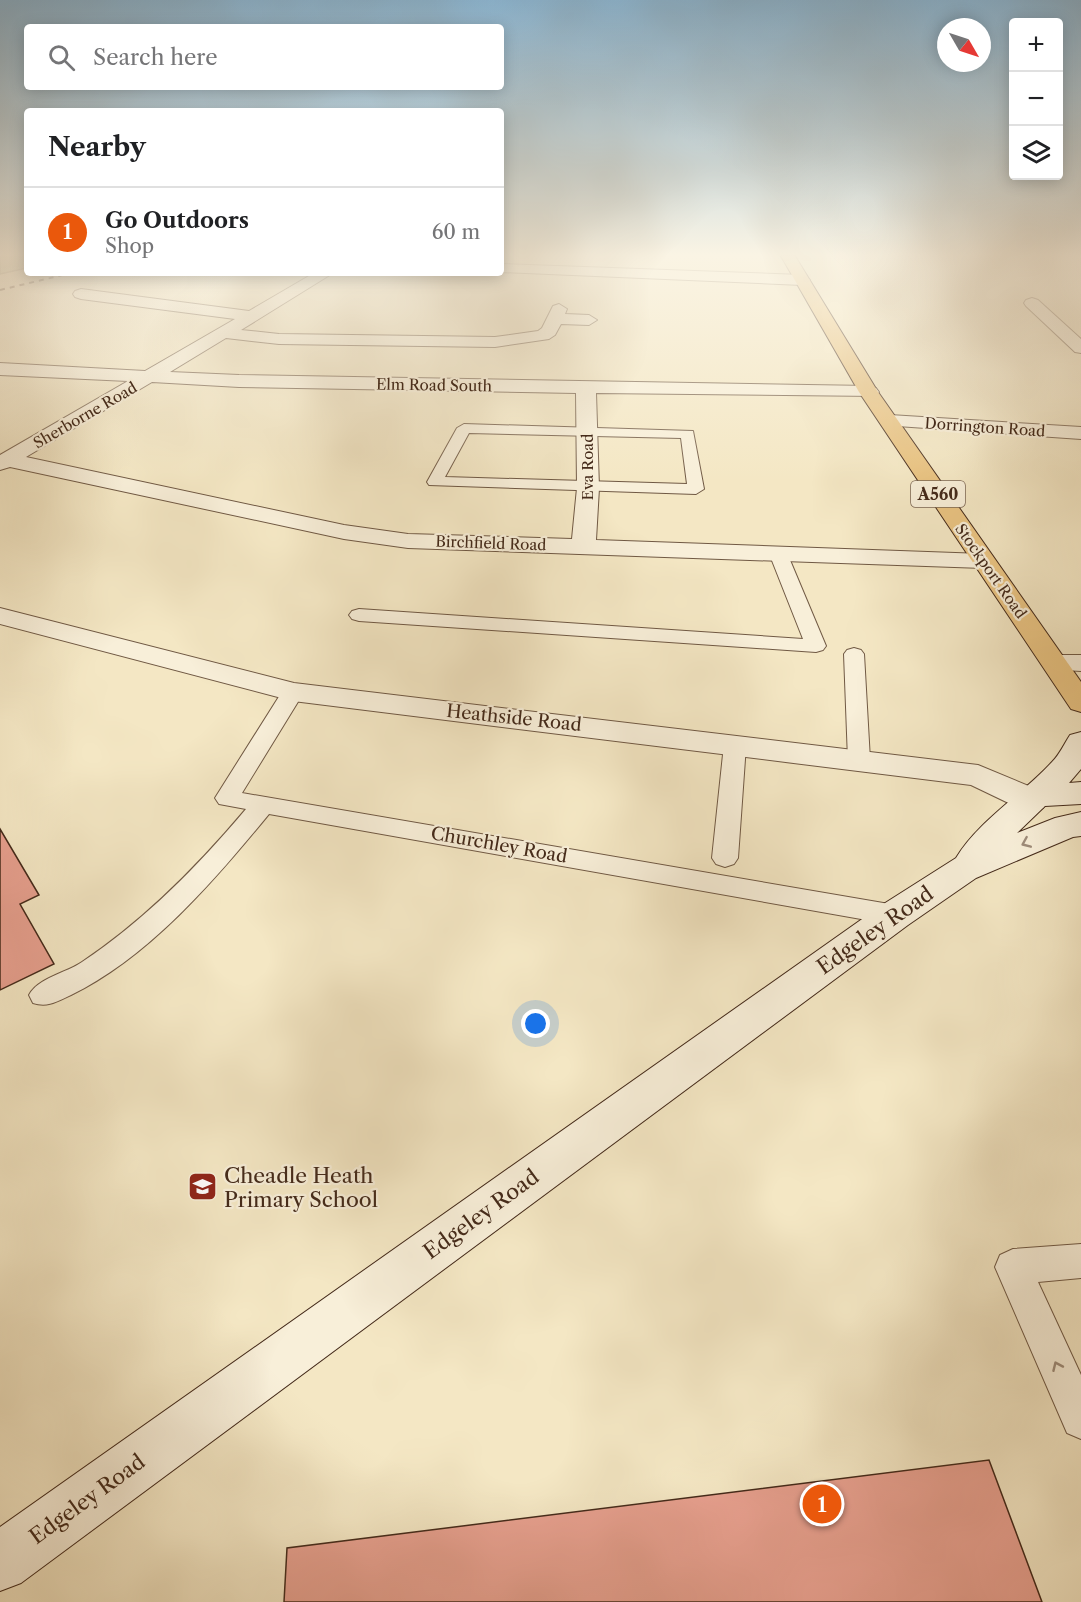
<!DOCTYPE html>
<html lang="en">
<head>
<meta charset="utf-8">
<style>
	body { margin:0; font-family:"Libre Caslon Text",serif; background:#f2f2f2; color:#202124 }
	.controls { position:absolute; right:18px; top:18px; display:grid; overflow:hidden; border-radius:6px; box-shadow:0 3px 15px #0003 }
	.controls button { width:54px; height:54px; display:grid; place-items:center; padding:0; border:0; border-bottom:2px solid #e0e0e0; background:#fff; color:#202124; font:30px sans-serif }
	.compass { position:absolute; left:937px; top:18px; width:54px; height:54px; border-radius:50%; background:#fff; box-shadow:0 3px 15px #0003; rotate:129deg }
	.you { position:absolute; left:536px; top:1024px; width:21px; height:21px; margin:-15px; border:4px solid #fff; border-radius:50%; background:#1a73e8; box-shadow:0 0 0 9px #1a73e833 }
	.badge { display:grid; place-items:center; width:39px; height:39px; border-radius:50%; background:#ea580c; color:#fff; font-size:20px; font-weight:700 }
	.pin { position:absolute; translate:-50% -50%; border:3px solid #fff; box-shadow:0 2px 6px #0006 }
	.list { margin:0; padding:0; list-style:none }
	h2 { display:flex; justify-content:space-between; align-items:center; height:78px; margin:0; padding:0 24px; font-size:26px }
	h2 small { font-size:20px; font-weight:400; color:#757577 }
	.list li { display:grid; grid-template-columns:39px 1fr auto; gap:18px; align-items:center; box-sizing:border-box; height:90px; padding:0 24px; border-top:2px solid #e0e0e0 }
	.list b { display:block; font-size:22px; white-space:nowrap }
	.list p { margin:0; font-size:20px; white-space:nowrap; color:#757577 }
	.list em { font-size:20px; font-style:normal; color:#757577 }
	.icon { flex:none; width:33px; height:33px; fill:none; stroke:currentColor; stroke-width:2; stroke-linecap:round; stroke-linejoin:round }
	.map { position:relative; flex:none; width:1081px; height:1602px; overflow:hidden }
	.search { position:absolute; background:#fff; box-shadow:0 3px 15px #0003; left:24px; top:24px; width:480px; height:66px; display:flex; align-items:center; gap:15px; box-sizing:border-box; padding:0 21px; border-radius:6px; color:#757577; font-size:22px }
	.panel { position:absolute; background:#fff; box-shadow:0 3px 15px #0003; left:24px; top:108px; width:480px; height:168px; border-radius:6px }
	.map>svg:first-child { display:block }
	.green { fill:#bbc594; stroke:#807857; stroke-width:1.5 }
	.building { fill:#e7a08f; stroke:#442a1a; stroke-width:1.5 }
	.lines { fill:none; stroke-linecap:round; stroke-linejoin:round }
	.service-casing { stroke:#705944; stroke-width:2 }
	.minor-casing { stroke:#705944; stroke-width:2 }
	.secondary-casing { stroke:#442a1a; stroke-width:2 }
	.primary-casing { stroke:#442a1a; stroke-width:2 }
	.service { fill:#f8efd9; fill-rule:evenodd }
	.minor { fill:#f8efd9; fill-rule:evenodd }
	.secondary { fill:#f8efd9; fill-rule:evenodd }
	.primary { fill:#eac482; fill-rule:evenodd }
	.rail { stroke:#442a1a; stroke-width:2; stroke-dasharray:5 5; stroke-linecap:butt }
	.oneway { stroke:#9e8c7a }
	.labels { text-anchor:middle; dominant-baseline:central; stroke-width:4.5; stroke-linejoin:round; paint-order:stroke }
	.far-street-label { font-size:15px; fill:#442a1a; stroke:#f8efd9 }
	.shield { fill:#f8efd9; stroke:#7a6553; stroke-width:1.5 }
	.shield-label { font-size:16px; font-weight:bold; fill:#442a1a }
	.street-label { font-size:18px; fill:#442a1a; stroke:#f8efd9 }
	.near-street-label { font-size:21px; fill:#442a1a; stroke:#f8efd9 }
	.near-poi-label { font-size:21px; fill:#442a1a; stroke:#f8efd9; text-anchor:start }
</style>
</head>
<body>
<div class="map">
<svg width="1081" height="1602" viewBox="0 0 1081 1602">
	<rect width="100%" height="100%" fill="#f4e7c4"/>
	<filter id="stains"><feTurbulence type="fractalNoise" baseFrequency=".00333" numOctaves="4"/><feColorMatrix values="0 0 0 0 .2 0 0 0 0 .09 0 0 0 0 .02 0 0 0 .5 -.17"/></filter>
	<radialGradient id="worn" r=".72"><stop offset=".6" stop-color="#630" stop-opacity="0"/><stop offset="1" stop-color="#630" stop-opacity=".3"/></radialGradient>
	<path class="green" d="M0 256H27V268L0 274Z"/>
	<path class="building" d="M0 829 39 895 20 904 54 964 0 990Z
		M989 1460 1042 1602H284L287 1548Z"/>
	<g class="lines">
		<defs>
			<path id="service" d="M464 424 693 431 704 489 696 494 429 485 427 482 457 428ZM469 433 681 438 687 484 445 477Z
				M778 548 784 549 787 553 826 646 823 650 816 652 359 621 352 619 349 615 352 611 359 609 803 639 769 553 772 549Z
				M854 648 861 650 864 654 870 760 867 765 859 767 851 765 848 760 844 654 847 650Z
				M293 686 301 687 304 692 242 793 895 905 904 908 908 915 904 922 895 925 269 814C216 879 148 958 71 995 58 1001 48 1008 33 1003L29 995C38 978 66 973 82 962 144 921 198 866 246 809L219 804 215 798 285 687Z
				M735 738 743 740 746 745 738 858 734 864 725 867 716 864 712 858 724 745 727 740Z
				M1081 1244V1278L1038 1282 1081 1375V1439L1067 1433 995 1267 1000 1255 1013 1249Z"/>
			<path id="minor" d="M501 264 802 275 810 280 802 285 501 272Z
				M314 273H333L241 330 279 334 495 337 538 331 542 328 553 306 559 304 567 309 565 314 589 315 597 320 589 325 561 324 555 335 549 339 495 347 279 344 226 338 170 372 239 375 869 386 876 388 879 392 876 396 596 393 599 488 596 540 983 554 992 556 995 561 992 566 983 568 408 548 344 539 10 467 0 470V455L128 381 0 375V363L145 371 235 319 81 299 75 297 73 294 75 291 81 289 249 311ZM152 382 239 387 576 393 577 488 572 539 408 534 344 525 26 457Z
				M1032 298 1038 300 1081 339V353L1075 352 1026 306 1024 303 1026 300Z
				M890 415 1081 427V439L883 425 880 421 883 417Z
				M0 608 294 683 978 765 1043 792 1047 800 1043 808 1031 811 1019 808 971 785 293 701 0 624Z
				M1056 655H1081V671L1046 669 1042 663 1046 657Z"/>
			<path id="secondary" d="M1081 732V769L1069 783 1081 782V804L1045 806 1017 833 1055 818 1081 812V836L1073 837 976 878 908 925 21 1583 0 1591V1527L882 905 956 858C978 821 1023 794 1052 762 1060 754 1064 744 1070 735Z"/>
			<path id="primary" d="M781 256H795L878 392 1081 682V712L1071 709 859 392Z"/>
		</defs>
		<use href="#service" class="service-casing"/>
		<use href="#minor" class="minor-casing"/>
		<use href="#secondary" class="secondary-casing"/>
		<use href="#primary" class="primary-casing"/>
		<use href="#service" class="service"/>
		<use href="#minor" class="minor"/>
		<use href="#secondary" class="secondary"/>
		<use href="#primary" class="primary"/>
		<path class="rail" d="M0 290 71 273"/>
	</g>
	<defs><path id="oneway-chevron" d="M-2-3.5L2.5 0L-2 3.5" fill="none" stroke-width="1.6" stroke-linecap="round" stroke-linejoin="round" transform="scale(1.5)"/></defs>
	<g class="oneway">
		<use href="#oneway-chevron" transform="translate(1026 843) rotate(157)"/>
		<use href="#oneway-chevron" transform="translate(1057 1366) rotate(-114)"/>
	</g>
	<linearGradient id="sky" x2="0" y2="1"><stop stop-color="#8bb8d7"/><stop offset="0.53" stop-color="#faf4e4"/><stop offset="1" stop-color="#faf4e4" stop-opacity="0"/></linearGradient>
	<rect width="1081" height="481" fill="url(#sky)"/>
	<defs>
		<symbol id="school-square" viewBox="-11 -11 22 22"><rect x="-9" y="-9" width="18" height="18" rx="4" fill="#8f2418" stroke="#f8efd9"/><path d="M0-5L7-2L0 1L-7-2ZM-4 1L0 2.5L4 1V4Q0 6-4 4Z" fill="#fff"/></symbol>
	</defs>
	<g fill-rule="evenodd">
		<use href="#school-square" x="186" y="1170" width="33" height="33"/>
	</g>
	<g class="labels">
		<g class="far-street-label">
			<text transform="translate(434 385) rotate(1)">Elm Road South</text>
			<text transform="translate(85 415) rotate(-30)">Sherborne Road</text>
			<text transform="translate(985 427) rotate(4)">Dorrington Road</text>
			<text transform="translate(587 467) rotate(-90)">Eva Road</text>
			<text transform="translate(491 543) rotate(2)">Birchfield Road</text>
			<text transform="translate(991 571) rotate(55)">Stockport Road</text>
		</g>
		<rect class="shield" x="911" y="481" width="54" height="26" rx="4.5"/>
		<g class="shield-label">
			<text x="938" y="494">A560</text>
		</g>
		<g class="street-label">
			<text transform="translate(514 718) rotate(6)">Heathside Road</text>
			<text transform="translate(499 845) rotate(10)">Churchley Road</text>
		</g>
		<g class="near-street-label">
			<text transform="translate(875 930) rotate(-35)">Edgeley Road</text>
			<text transform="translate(481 1214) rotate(-36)">Edgeley Road</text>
			<text transform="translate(87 1499) rotate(-36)">Edgeley Road</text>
		</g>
		<g class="near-poi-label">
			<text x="224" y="1175">Cheadle Heath<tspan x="224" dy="24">Primary School</tspan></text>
		</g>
	</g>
	<rect width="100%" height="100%" filter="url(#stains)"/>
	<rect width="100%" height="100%" fill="url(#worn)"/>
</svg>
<div class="controls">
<button>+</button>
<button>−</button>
<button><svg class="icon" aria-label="layers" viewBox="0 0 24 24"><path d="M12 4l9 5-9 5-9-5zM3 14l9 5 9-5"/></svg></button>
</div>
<svg class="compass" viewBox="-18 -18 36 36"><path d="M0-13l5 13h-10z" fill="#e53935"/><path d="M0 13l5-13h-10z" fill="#757577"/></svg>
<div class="you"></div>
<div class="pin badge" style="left:822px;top:1504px">1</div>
<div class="search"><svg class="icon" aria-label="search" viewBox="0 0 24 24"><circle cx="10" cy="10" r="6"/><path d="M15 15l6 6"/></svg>Search here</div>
<section class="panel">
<h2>Nearby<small></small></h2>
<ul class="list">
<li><span class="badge">1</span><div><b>Go Outdoors</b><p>Shop</p></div><em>60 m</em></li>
</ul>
</section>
</div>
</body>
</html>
